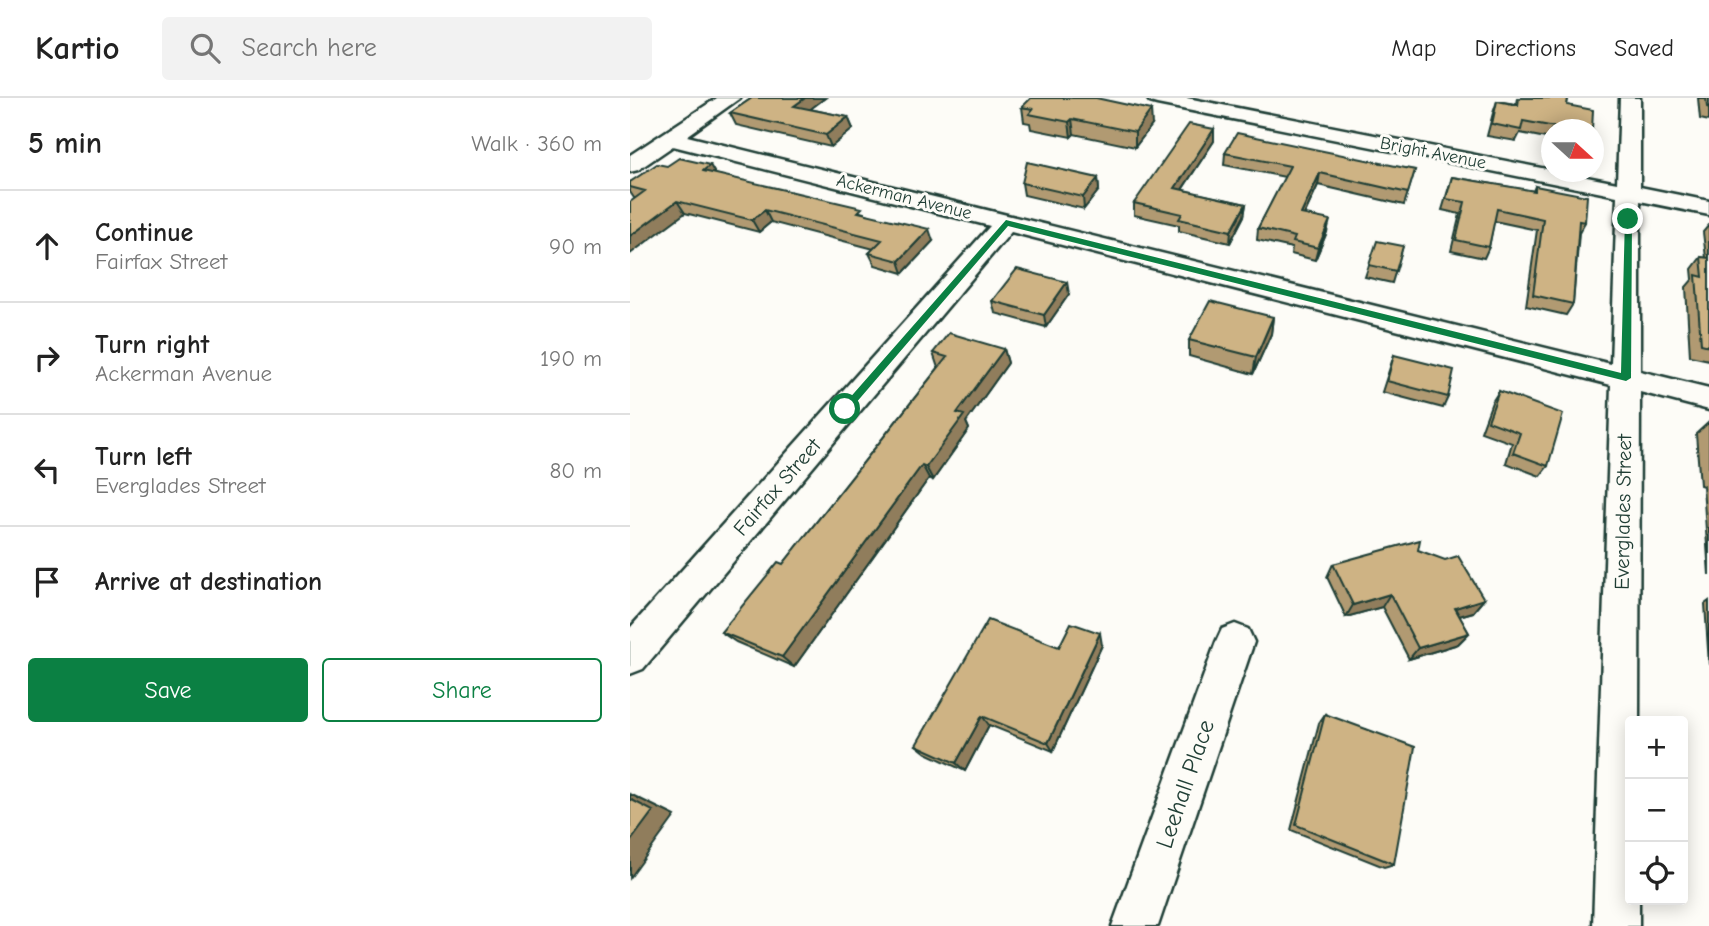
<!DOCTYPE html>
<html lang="en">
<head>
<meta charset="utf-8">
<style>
	body { margin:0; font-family:"Comic Neue",sans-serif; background:#f2f2f2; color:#222 }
	.controls { position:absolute; right:21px; bottom:21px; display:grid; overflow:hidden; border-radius:7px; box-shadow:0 4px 18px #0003 }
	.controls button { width:63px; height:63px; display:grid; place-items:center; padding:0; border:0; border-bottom:2px solid #e0e0e0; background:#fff; color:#222; font:35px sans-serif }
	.compass { position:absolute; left:911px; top:21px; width:63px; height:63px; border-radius:50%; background:#fff; box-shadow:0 4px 18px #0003; rotate:111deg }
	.stop { position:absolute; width:21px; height:21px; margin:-16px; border:5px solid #0b8043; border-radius:50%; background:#fff }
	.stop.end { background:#0b8043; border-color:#fff; box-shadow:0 2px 7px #0008 }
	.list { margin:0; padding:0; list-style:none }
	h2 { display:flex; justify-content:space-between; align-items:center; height:91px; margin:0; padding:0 28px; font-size:30px }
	h2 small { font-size:23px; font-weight:400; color:#767676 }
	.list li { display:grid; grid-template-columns:46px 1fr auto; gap:21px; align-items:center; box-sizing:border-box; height:112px; padding:0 28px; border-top:2px solid #e0e0e0 }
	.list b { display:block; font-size:26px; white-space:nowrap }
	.list p { margin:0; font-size:23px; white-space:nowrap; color:#767676 }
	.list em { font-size:23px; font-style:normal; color:#767676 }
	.actions { display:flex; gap:14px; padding:21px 28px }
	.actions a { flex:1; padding:16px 0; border:2px solid #0b8043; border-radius:7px; text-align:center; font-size:24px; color:#0b8043 }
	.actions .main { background:#0b8043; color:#fff }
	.icon { flex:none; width:38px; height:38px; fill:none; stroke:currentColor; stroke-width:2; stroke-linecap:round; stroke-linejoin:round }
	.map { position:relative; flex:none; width:1079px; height:828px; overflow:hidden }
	header { display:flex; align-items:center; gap:42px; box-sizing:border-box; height:98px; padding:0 35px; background:#fff; border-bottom:2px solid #e0e0e0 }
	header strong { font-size:33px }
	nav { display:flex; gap:38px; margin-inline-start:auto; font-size:24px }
	.search { width:490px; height:63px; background:#f2f2f2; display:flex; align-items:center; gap:18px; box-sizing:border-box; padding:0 24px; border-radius:7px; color:#767676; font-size:26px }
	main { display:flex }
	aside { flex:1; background:#fff }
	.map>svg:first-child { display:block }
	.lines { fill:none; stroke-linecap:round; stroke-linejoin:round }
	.minor-casing { stroke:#1f3d34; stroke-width:5 }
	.minor { fill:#fdfcf7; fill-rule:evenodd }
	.wall { fill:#b19a72; stroke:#1f3d34; stroke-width:2 }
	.shaded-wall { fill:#907d5c; stroke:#1f3d34; stroke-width:2 }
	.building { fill:#ceb384; stroke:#1f3d34; stroke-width:2 }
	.route { fill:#0b8043 }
	.labels { text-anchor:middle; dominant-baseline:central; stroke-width:6; stroke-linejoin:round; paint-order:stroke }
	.far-street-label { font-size:18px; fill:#1f3d34; stroke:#fdfcf7 }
	.street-label { font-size:21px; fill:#1f3d34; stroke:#fdfcf7 }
	.near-street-label { font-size:24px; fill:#1f3d34; stroke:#fdfcf7 }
</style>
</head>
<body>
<header>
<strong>Kartio</strong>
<div class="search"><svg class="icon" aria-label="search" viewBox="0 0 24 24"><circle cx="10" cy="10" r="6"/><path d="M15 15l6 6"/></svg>Search here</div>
<nav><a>Map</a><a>Directions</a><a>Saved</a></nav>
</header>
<main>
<aside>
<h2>5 min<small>Walk · 360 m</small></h2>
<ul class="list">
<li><svg class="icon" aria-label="ahead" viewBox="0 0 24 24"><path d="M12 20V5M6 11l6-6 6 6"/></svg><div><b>Continue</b><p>Fairfax Street</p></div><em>90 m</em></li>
<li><svg class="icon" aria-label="right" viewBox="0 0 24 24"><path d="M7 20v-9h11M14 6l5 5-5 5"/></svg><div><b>Turn right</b><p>Ackerman Avenue</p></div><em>190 m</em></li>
<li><svg class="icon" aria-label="left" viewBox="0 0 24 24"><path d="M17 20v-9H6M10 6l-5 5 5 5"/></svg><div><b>Turn left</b><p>Everglades Street</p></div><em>80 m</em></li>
<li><svg class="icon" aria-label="arrive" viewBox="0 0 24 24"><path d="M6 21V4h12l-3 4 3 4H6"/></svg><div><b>Arrive at destination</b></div></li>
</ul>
<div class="actions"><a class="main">Save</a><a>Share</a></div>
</aside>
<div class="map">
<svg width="1079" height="828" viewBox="0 0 1079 828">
	<rect width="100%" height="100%" fill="#fdfcf7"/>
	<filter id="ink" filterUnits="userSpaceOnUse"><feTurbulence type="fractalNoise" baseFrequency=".0143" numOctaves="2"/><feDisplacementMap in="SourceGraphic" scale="14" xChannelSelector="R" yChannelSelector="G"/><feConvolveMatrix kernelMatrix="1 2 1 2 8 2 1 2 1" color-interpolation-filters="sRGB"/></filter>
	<g filter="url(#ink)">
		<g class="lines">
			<defs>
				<path id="minor" d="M87 0H110L57 38 981 266 987 98 527 6 520 4 517 0H557L987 85 990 0H1010V89L1079 103V117L1010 103V273L1079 290V312L1010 294 1009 623H1000V802H1009V828H963L981 287 381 134 13 571 0 576V530L360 128 43 48 8 72 0 74V57Z
					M605 526 618 531 624 544 528 828H482L586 544 592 531Z"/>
			</defs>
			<use href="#minor" class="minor-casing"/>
			<use href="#minor" class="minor"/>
		</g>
		<path class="wall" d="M122 0H195L180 11 218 19 223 31 201 49 106 27 100 15Z
			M887 0H938L937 7 962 32H921V41L890 35 886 43 857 38 863 15 867 3 886 6Z
			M1068 0H1079V23L1070 21Z
			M392 9 522 27 505 49 444 36 441 39 401 31 400 25 394 24Z
			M584 31V43L552 92 616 106 614 118 600 145 549 133V127L504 117V105Z
			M595 55 785 72 774 107 688 87 674 117 697 134 685 162 661 156 662 150 627 142 628 130 655 79 594 67Z
			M37 68 85 76 234 115 303 143 273 175 245 167 239 155 244 151 141 124 129 134 55 115 4 100 0 94V84Z
			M822 79 903 93 905 88 955 124 949 135 943 206 936 217 896 208 907 132 864 123 859 149 854 160 821 153 830 116 812 112Z
			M468 80 469 92 454 111 394 97 392 85Z
			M1079 127V262L1060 258 1056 189 1063 181 1062 171 1071 159 1076 160 1073 134Z
			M773 148 762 185 735 179 739 167Z
			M439 196 416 229 365 215 362 203Z
			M643 219 641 236 623 276 559 258V242Z
			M374 251 378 265 336 324 339 331 303 382 299 380 164 569 106 544 91 534 153 466 308 270 303 255Z
			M764 257 818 299 813 310 752 294Z
			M869 293 918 368 910 378 876 365 882 345 851 334 862 304Z
			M1079 324V477L1073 388 1070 387 1066 336Z
			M788 452 854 501 843 514 829 518 839 535 828 546 779 561 752 509 716 519 697 479 703 466Z
			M1079 503V567L1075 506Z
			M472 547 423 653 359 627 335 673 296 655 286 647 429 549Z
			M695 616 764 766 754 769 661 732 689 625Z"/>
		<path class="shaded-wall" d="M175 0H195L170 19 164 8Z
			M521 12 522 27 505 49V34Z
			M218 19 223 31 201 49 196 37Z
			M442 21 444 36 441 39 439 24Z
			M584 31V43L545 102V90Z
			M80 67 87 79 73 73Z
			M690 75 688 87 669 128 671 116Z
			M468 80 469 92 454 111 453 99Z
			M47 103 55 115 0 156V138Z
			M616 106 614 118 600 145 601 133Z
			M135 112 141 124 129 134 122 122Z
			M700 122 697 134 685 162 688 150Z
			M299 131 303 143 273 175 269 163Z
			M437 184 439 196 416 229 414 217Z
			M643 219 641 236 623 276 626 259Z
			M374 251 378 265 336 324 339 331 303 382 296 369 327 315Z
			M292 367 299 380 164 569 152 559Z
			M760 496 752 509 716 519 723 507Z
			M854 501 843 514 815 522 825 510Z
			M470 535 472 547 423 653 418 645Z
			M839 535 828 546 779 561 788 550Z
			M352 618 359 627 335 673 326 665Z
			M0 696 45 718 0 780Z"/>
		<path class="building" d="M122 0H175L164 8 218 19 196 37 100 15Z
			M401 0H466L521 12 505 34 442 21 439 24 399 16 403 11 392 9Z
			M889 0H938L937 7 963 12 962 32H941L893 23 891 32 862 26 867 3 888 7Z
			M1076 0H1079V10L1077 9Z
			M559 26 584 31 545 90 616 106 601 133 549 121 552 116 504 105Z
			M607 35 785 72 778 95 690 75 671 116 700 122 688 150 663 144 665 139 628 130 660 68 595 55Z
			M49 60 80 67 73 73 232 110 228 114 299 131 269 163 239 155 252 142 135 112 122 122 47 103 0 138V104L15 93 0 89V84L27 66 37 68Z
			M397 64 468 80 453 99 392 85Z
			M822 79 905 93V88L957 98 955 124 949 123 943 206 903 197 913 121 867 111 859 149 826 142 835 104 816 101Z
			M747 143 773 148 766 173 739 167Z
			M1071 159 1079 160V248L1071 246 1066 177 1073 179Z
			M387 171 437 184 414 217 362 203Z
			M580 203 643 219 626 259 559 242Z
			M319 235 374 251 327 315 334 317 296 369 292 367 152 559 91 534 148 464 153 466 317 259 303 255Z
			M764 257 824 272 818 299 757 283Z
			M869 293 933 316 918 368 883 355 890 335 858 323Z
			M790 442 788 452 815 462 828 458 854 501 825 510 839 535 788 550 760 496 723 507 703 466Z
			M358 522 429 549 441 525 470 535 418 645 352 618 326 665 286 647Z
			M695 616 785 649 764 766 666 727Z
			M0 701 23 713 0 744Z"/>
	</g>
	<path class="route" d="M995 119 1002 121 1001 280 996 283 378 128 219 313 215 314 210 311 376 122 991 275Z"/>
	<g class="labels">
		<g class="far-street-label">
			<text transform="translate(803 55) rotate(11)">Bright Avenue</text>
			<text transform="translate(274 99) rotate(14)">Ackerman Avenue</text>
		</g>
		<g class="street-label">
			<text transform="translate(147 389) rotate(-49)">Fairfax Street</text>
			<text transform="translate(993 414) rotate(-89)">Everglades Street</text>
		</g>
		<g class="near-street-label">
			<text transform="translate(555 686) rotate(-71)">Leehall Place</text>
		</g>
	</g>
</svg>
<div class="controls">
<button>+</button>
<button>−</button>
<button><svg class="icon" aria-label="locate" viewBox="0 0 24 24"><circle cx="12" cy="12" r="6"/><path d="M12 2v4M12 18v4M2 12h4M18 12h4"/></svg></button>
</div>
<svg class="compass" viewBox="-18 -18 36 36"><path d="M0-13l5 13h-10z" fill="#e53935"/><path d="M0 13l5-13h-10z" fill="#767676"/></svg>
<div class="stop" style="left:215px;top:311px"></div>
<div class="stop end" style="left:998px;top:121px"></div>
</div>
</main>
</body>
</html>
